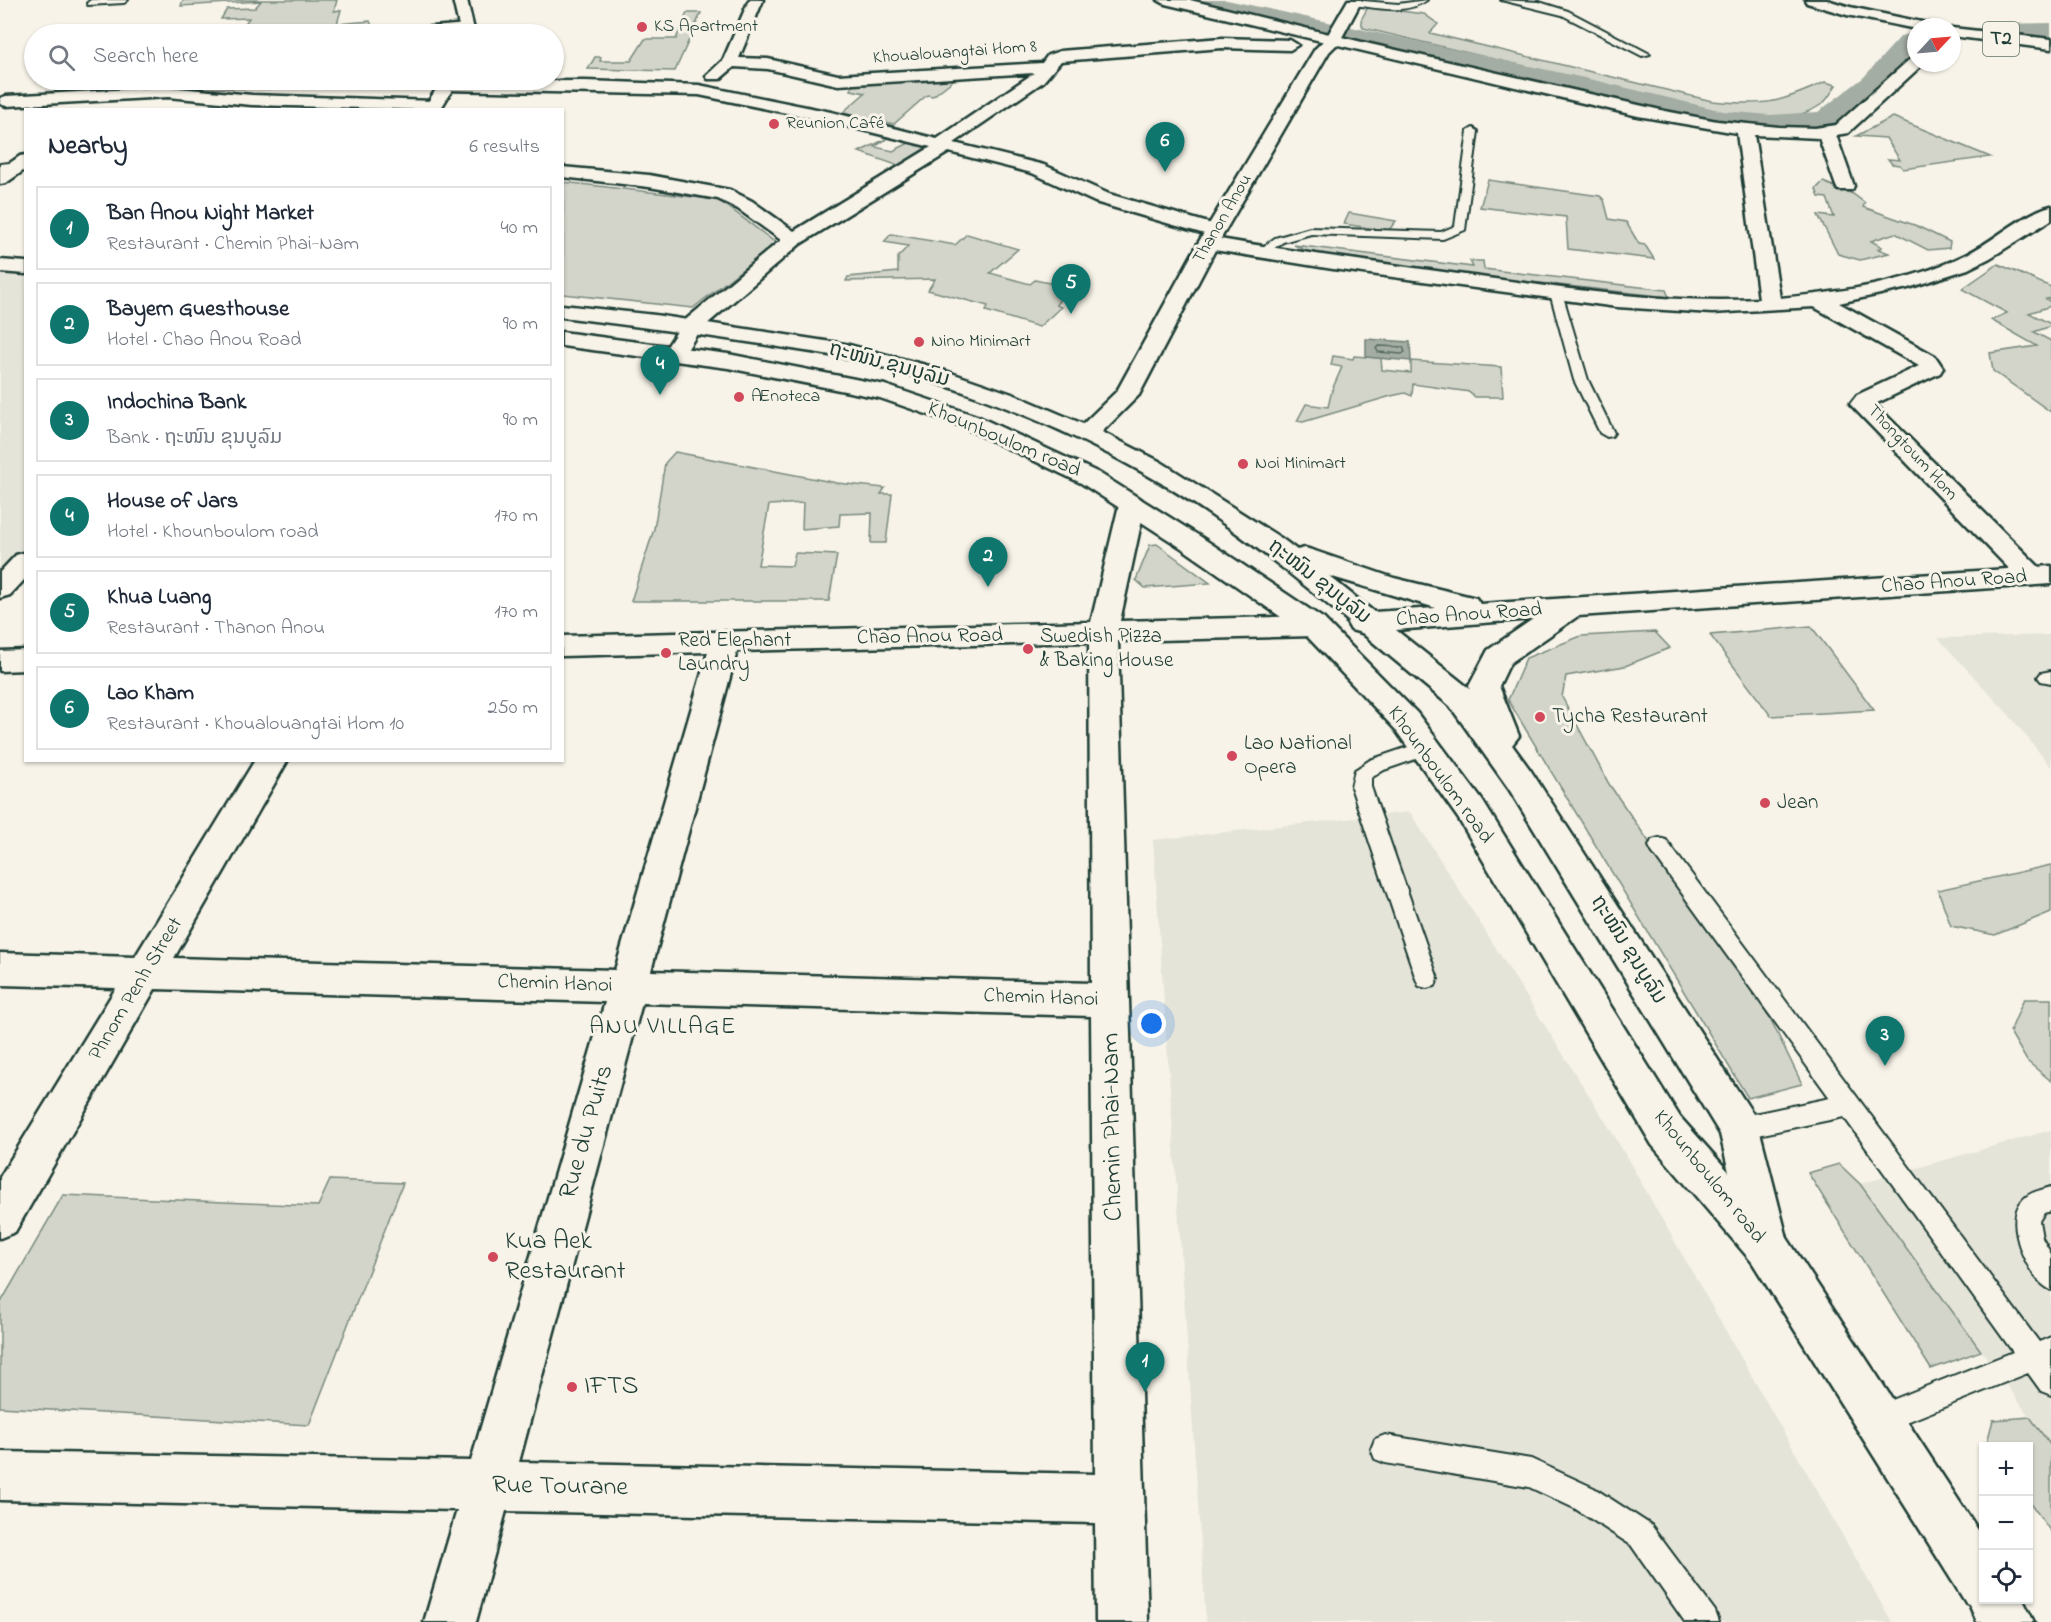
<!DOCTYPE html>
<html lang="en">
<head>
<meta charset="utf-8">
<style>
	body { margin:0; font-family:"Indie Flower","Noto Sans Lao",sans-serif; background:#f6f6f7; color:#1f2937 }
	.controls { position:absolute; right:18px; bottom:18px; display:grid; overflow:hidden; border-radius:0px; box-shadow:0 2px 4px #0004 }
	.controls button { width:54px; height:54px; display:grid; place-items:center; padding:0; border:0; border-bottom:2px solid #e0e1e3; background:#fff; color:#1f2937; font:30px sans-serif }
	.compass { position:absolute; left:1907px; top:18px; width:54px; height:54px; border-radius:50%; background:#fff; box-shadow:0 2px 4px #0004; rotate:64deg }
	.you { position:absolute; left:1152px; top:1024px; width:21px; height:21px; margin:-15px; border:4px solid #fff; border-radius:50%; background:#1a73e8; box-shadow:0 0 0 9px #1a73e833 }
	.badge { display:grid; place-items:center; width:39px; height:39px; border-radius:50%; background:#0f766e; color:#fff; font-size:20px; font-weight:700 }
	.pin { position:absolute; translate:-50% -50px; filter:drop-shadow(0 2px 3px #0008) }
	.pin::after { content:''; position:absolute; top:32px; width:21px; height:18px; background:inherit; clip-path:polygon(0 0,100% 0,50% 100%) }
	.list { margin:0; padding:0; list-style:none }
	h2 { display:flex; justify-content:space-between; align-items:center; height:78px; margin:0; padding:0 24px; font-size:26px }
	h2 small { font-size:20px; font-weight:400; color:#747a83 }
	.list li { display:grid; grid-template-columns:39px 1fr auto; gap:18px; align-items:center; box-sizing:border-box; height:84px; margin:0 12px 12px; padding:0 12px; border:2px solid #e0e1e3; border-radius:0px }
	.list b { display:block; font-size:22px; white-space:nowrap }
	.list p { margin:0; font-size:20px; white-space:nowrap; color:#747a83 }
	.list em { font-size:20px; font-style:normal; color:#747a83 }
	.icon { flex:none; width:33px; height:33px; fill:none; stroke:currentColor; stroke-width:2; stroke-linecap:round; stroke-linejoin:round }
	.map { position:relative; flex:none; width:2051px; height:1622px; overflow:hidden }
	.search { position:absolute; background:#fff; box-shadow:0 2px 4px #0004; left:24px; top:24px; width:540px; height:66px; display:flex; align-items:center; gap:15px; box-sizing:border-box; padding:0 21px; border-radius:33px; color:#747a83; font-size:22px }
	.panel { position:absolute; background:#fff; box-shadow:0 2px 4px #0004; left:24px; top:108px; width:540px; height:654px; border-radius:0px }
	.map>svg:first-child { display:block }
	.built { fill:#e5e4d9 }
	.green { fill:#d3d5ca; stroke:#79897f; stroke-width:1.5 }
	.water { fill:#a4ada3; stroke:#6f8077; stroke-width:1.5 }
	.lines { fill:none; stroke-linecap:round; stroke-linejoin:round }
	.shore { stroke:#546a60; stroke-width:1.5 }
	.canal { fill:#a4ada3; fill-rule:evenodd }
	.lane-casing { stroke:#1f3d34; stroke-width:4 }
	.street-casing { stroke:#1f3d34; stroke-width:5 }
	.secondary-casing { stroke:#1f3d34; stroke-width:5 }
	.primary-casing { stroke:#1f3d34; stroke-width:5 }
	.highway-casing { stroke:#1f3d34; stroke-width:5 }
	.lane { fill:#f7f3e8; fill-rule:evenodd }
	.street { fill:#f7f3e8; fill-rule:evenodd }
	.secondary { fill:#f7f3e8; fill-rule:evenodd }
	.primary { fill:#f7f3e8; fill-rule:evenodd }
	.highway { fill:#f7f3e8; fill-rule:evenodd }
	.poi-dot { fill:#d1495b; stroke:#f7f3e8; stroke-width:2 }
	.labels { text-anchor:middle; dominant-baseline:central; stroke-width:6; stroke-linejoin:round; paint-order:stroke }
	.far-poi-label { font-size:18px; fill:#1f3d34; stroke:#f7f3e8; text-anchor:start }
	.far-street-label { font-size:18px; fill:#1f3d34; stroke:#f7f3e8 }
	.shield { fill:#f7f3e8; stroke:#60746a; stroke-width:1.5 }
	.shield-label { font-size:20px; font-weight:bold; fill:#1f3d34 }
	.street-label { font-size:21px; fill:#1f3d34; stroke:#f7f3e8 }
	.poi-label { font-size:21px; fill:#1f3d34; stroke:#f7f3e8; text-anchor:start }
	.quarter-label { font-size:24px; letter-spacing:1.5px; fill:#1f3d34; stroke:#f7f3e8 }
	.near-street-label { font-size:26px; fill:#1f3d34; stroke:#f7f3e8 }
	.near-poi-label { font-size:26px; fill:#1f3d34; stroke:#f7f3e8; text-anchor:start }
</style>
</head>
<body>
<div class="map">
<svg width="2051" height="1622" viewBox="0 0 2051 1622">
	<rect width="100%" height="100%" fill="#f7f3e8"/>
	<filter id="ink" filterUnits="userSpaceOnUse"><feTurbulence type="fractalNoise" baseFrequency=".0167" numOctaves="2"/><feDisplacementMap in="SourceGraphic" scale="12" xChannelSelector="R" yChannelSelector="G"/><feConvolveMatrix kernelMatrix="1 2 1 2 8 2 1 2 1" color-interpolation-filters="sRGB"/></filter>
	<g filter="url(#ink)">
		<path class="built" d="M0 266 26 268 25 557 0 585Z
			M2051 635V767L2009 715 1938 638Z
			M1410 812 1614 1135 1892 1622H1206L1153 840Z
			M2051 1130V1446L1860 1184Z"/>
		<path class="green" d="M183 0H337L334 11 341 10 337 24 370 21 375 34H209L214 28 244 25 249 18 221 19 227 9 255 8 261 1 181 6Z
			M1368 7 1424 14 1438 24 1430 33 1712 101C1764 106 1778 104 1825 82L1836 85C1832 91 1828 100 1822 104 1791 126 1744 116 1709 110L1363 28 1361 20Z
			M687 13H701L675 71 588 69 595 57H601L600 61H631L645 39H676Z
			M961 74 933 96 927 95 894 124 842 113 865 93 851 90 854 83Z
			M174 80H279L270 89 146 87 147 82Z
			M1893 117 1990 157 1903 169 1900 165 1892 164 1888 159 1900 160 1886 138 1856 136Z
			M888 138 875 147 893 151 909 143 927 148 899 166 859 152Z
			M1488 180 1600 196 1604 200 1609 219 1626 222 1639 244 1645 245 1654 259 1568 249 1566 217 1480 207Z
			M563 182 719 200 776 243 693 308 563 294Z
			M1823 182 1853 194 1865 203 1863 207 1917 226 1950 242 1949 248 1928 250 1895 233 1871 241 1882 247 1878 249 1889 253 1860 260 1838 254 1818 215 1834 217 1827 198 1819 197 1816 189Z
			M1349 213 1396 221 1388 231 1344 224Z
			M891 234 955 245 967 234 1018 249 990 273 1030 284 1035 280 1069 287 1056 305 1061 307 1039 327 986 311 988 306 928 290 935 279 846 281 848 277 898 272V257L908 246 884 242Z
			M1294 245 1473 267 1470 261H1483L1484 269 1666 290 1669 297 1357 263 1311 253Z
			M1998 264 2051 287V298L2046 299 2051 302V306L2029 313 2051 324V326L2034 332 2051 341V412L1993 371 1990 353 2037 346 1991 320 2007 313 1962 289Z
			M1333 356 1353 359 1354 356 1381 358 1382 370 1411 373V361L1501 367 1503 397H1475L1470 392 1413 384 1412 396 1405 393 1391 396 1303 422 1297 421 1306 404 1328 407 1332 390 1342 367 1331 365Z
			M675 452 837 483 885 488 881 494H892L886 543H871L872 513 840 514 839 526 802 529 803 503 769 505 758 565 792 566 795 553 837 555 829 601H631L654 529 665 463Z
			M1157 544 1210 583 1145 588 1136 580 1150 545Z
			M1811 626 1874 710 1771 716 1710 635Z
			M1655 632 1670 648 1625 666 1566 676 1562 697 1609 784 1769 1016 1802 1084 1748 1098 1508 700 1526 658 1581 636Z
			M2051 865V912L1995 935 1951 926 1938 890Z
			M2024 999H2051V1081L2027 1061 2010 1032Z
			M1839 1164 1860 1184 1981 1351 1931 1369 1808 1173Z
			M330 1180 403 1183 309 1425 0 1407V1304L63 1195 318 1206Z
			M2030 1417 2051 1446V1532L2029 1501 2028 1446H1990L1987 1442 1993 1420Z"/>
		<path class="water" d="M1366 339 1410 342 1411 361 1366 357Z"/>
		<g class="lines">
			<path class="shore" d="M1379 346 1403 347 1405 352 1402 354 1378 352 1376 348Z"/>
			<path class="canal" d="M1187 0H1227L1598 81 1723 111 1770 115 1818 112 1863 78 1901 36 1909 34 1916 36V47L1881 88 1834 124 1770 131 1723 127 1597 95 1198 6 1191 4Z
				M2051 23V37L1990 38 1982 36 1979 31 1982 26 1990 24Z"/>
			<defs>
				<path id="lane" d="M91 0H128L124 3 88 5 87 3Z
					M1352 0 1398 4 1427 0C1407 15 1377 8 1354 5L1350 2Z
					M1501 0 1539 2 1568 11 1650 54 1642 56 1562 15Z
					M132 80H141L140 94 132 92Z
					M1473 128 1478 131 1465 230 1443 239 1311 234 1283 242 1261 257 1255 253 1275 238 1310 228 1441 232 1455 226 1468 131Z
					M19 162 23 163V167L0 170V164Z
					M1556 289 1562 293 1588 380 1614 433 1612 436 1607 437 1600 433 1574 380 1550 293Z
					M2051 671V683L2041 681 2038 677 2041 673Z
					M1426 741 1433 743 1435 748 1433 753 1384 770 1371 778V787L1438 979 1435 986 1427 988 1419 986 1416 979 1351 787 1355 770 1370 760Z
					M1659 838 1666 840 2039 1342 2051 1337V1395L2041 1391 2028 1373 1877 1434 1867 1430 1863 1420 1867 1410 2013 1352 1844 1117 1739 1139 1731 1136 1727 1128 1731 1120 1739 1117 1830 1098 1652 852 1649 846 1652 840Z
					M2051 1187V1211L2044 1213 2039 1221 2042 1238 2051 1254V1290C2028 1280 2003 1222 2022 1201 2029 1192 2041 1190 2051 1187Z
					M1385 1435 1531 1459 1594 1488 1651 1525 1715 1611 1719 1622H1685L1631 1545 1574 1508 1529 1487 1385 1463 1375 1459 1371 1449 1375 1439Z"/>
				<path id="street" d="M749 0H763L739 58 768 59 838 75 1042 63 1048 55 1060 51 1222 38 1290 40 1298 45 1290 50 1222 48 1061 61 1043 82 954 143 1044 165 1109 194 1222 227 1225 231 1222 235H1208L1095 202 1032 173 949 152 800 244 699 331 682 358 674 360 666 358 663 353 683 322 781 240 738 209 718 199 649 187 562 177V167L649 175 730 190 752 201 794 231 931 147 830 122 699 95 446 90 440 88 438 85 440 82 585 81 699 85 831 112 937 139 1034 73 838 85 768 69 734 67 720 79H708L706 76 723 60Z
					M1158 0H1190L1370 44 1665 111 1717 121 1779 127 1815 128 1836 125 1910 59 1916 57V63H1923L1922 65 1848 133 1836 135 1854 186 1852 190H1838L1836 186 1819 138 1754 135 1780 298C1841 292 1907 283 1963 256 1992 243 2021 214 2051 206V220L1990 258 1968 269 1908 288 1839 303 1935 356 1943 368 1940 373 1875 404 2042 570 2046 576 2042 582 2032 585 2022 582 1850 404 1857 395 1919 366 1814 307 1712 313 1617 307 1333 269 1208 249 1201 247 1198 243 1201 239 1208 237C1301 253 1394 265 1487 278 1577 290 1668 304 1759 299L1737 133 1638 116 1165 4Z
					M467 24 474 28 472 31 443 34H391L398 30Z
					M168 87 252 95 434 101 442 106 440 110 252 105 168 97 6 106 0 104V98L6 96Z
					M26 155V169L6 183 0 184V170L20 156Z
					M1132 497 1141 499 1145 505 1120 621 1314 616 1324 619 1328 626 1324 633 1314 636 1118 641 1148 1622H1096L1095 1523 506 1511 476 1622H424L457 1510 0 1500V1452L471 1461 605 1002 155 989 15 1232 0 1238V1177L116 988 0 985V953L135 957 255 760H288L174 958 615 970 708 652 562 656V636L1091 622 1119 505 1123 499ZM1089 642 1091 983 651 971 737 651ZM642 1003 1091 1016 1095 1474 519 1462Z
					M26 650V670L0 671V651Z"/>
				<path id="secondary" d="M1348 0H1362L1340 41 1329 52 1225 231 1139 395 1102 432 1161 462 1281 538 1297 550 1305 548 1315 551 1394 578 1476 598 1480 604 2051 566V584L1578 616 1510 663 1499 686 1519 736 1512 745 1531 771 1753 1114 1759 1128 1787 1238 1984 1539V1600H2023L2034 1622H1977L1969 1604 1966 1603 1752 1262 1652 1145 1458 818 1395 729 1304 633 1183 549 1081 483 961 426 880 398 728 368 562 346V332L728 354 885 385 977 416 1099 473 1201 537 1324 619 1417 713 1482 800 1680 1117 1729 1172 1720 1134 1509 789 1450 706 1362 633 1351 630 1347 623 1348 621C1283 567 1216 513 1142 472 1050 420 949 382 846 358 818 352 789 349 761 344 695 334 629 325 562 317V305L655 315 845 344 937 368 1015 395 1083 424 1117 391 1205 231 1315 49 1326 38ZM1329 576 1436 608 1374 612ZM1533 619 1488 650 1469 686 1470 689 1396 630Z
					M0 260 26 262V274L0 272Z"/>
				<path id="primary" d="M1805 0H1827L1850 7 1931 24 1933 27H1916V29L1847 15 1807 3Z
					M1952 28 2051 39V49L1952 36Z"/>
				<path id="highway" d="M453 0H467L475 34H461Z
					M442 80H458L440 110H423Z
					M26 552V578L10 595 0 598V572L16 555Z"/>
			</defs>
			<use href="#lane" class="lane-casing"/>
			<use href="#street" class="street-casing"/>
			<use href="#secondary" class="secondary-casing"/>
			<use href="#primary" class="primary-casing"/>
			<use href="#highway" class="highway-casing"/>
			<use href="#lane" class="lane"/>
			<use href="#street" class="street"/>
			<use href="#secondary" class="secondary"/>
			<use href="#primary" class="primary"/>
			<use href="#highway" class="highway"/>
		</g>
	</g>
	<g class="poi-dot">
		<circle cx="642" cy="27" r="6"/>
		<circle cx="774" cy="124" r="6"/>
		<circle cx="919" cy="342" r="6"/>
		<circle cx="739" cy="397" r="6"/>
		<circle cx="1243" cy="464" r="6"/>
		<circle cx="1028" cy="649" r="6"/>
		<circle cx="666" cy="653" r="6"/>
		<circle cx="1540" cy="717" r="6"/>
		<circle cx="1232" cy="756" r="6"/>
		<circle cx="1765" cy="803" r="6"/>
		<circle cx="493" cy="1257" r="6"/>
		<circle cx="572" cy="1387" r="6"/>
	</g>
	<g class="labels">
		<g class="far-poi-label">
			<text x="654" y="27">KS Apartment</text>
			<text x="786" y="124">Reunion Café</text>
			<text x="931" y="342">Nino Minimart</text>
			<text x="751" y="397">Ænoteca</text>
			<text x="1255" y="464">Noi Minimart</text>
		</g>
		<g class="far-street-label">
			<text transform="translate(955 53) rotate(-4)">Khoualouangtai Hom 8</text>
			<text transform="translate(1223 219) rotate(-60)">Thanon Anou</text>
			<text transform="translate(1912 453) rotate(47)">Thongtoum Hom</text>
		</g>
		<rect class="shield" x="1983" y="22" width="36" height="34" rx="4.5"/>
		<g class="shield-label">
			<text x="2001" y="39">T2</text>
		</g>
		<g class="street-label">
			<text transform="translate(889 365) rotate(15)">ຖະໜົນ ຂຸນບູລົມ</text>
			<text transform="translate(1004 440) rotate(23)">Khounboulom road</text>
			<text transform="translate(1319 582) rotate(38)">ຖະໜົນ ຂຸນບູລົມ</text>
			<text transform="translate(1954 582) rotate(-4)">Chao Anou Road</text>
			<text transform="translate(1469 615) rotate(-4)">Chao Anou Road</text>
			<text transform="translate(930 637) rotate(-1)">Chao Anou Road</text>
			<text transform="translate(1440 775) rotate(54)">Khounboulom road</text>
			<text transform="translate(1628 950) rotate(58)">ຖະໜົນ ຂຸນບູລົມ</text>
			<text transform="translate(555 984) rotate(2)">Chemin Hanoi</text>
			<text transform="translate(136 989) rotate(-59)">Phnom Penh Street</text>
			<text transform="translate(1041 998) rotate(2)">Chemin Hanoi</text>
			<text transform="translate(1709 1177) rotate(51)">Khounboulom road</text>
		</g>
		<g class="poi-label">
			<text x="1040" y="637">Swedish Pizza<tspan x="1040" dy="24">&amp; Baking House</tspan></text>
			<text x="678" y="641">Red Elephant<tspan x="678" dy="24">Laundry</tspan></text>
			<text x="1552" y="717">Tycha Restaurant</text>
			<text x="1244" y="744">Lao National<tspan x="1244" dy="24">Opera</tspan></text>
			<text x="1777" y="803">Jean</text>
		</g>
		<g class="quarter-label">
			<text x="663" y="1027">ANU VILLAGE</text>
		</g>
		<g class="near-street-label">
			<text transform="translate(1113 1127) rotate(-91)">Chemin Phai-Nam</text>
			<text transform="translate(587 1132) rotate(-74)">Rue du Puits</text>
			<text transform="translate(560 1487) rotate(1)">Rue Tourane</text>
		</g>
		<g class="near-poi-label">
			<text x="505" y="1242">Kua Aek<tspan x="505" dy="30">Restaurant</tspan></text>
			<text x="584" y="1387">IFTS</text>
		</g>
	</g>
</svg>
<div class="controls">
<button>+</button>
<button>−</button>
<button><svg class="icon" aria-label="locate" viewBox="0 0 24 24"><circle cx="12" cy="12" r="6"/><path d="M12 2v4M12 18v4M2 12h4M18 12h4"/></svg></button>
</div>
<svg class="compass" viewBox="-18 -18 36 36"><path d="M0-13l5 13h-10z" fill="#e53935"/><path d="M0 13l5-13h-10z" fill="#747a83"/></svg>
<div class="you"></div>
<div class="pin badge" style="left:1145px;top:1392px">1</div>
<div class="pin badge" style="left:988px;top:587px">2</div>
<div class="pin badge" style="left:1885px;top:1066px">3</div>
<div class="pin badge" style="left:660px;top:395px">4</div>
<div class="pin badge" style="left:1071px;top:314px">5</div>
<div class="pin badge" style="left:1165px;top:172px">6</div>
<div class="search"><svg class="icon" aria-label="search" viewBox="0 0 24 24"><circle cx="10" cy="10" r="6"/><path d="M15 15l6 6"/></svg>Search here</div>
<section class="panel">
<h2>Nearby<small>6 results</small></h2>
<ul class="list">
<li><span class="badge">1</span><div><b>Ban Anou Night Market</b><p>Restaurant · Chemin Phai-Nam</p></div><em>40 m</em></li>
<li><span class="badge">2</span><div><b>Bayern Guesthouse</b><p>Hotel · Chao Anou Road</p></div><em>90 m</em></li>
<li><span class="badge">3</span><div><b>Indochina Bank</b><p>Bank · ຖະໜົນ ຂຸນບູລົມ</p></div><em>90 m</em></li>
<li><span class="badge">4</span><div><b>House of Jars</b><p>Hotel · Khounboulom road</p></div><em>170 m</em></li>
<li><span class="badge">5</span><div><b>Khua Luang</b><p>Restaurant · Thanon Anou</p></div><em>170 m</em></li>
<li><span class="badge">6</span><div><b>Lao Kham</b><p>Restaurant · Khoualouangtai Hom 10</p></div><em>250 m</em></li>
</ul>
</section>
</div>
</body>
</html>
